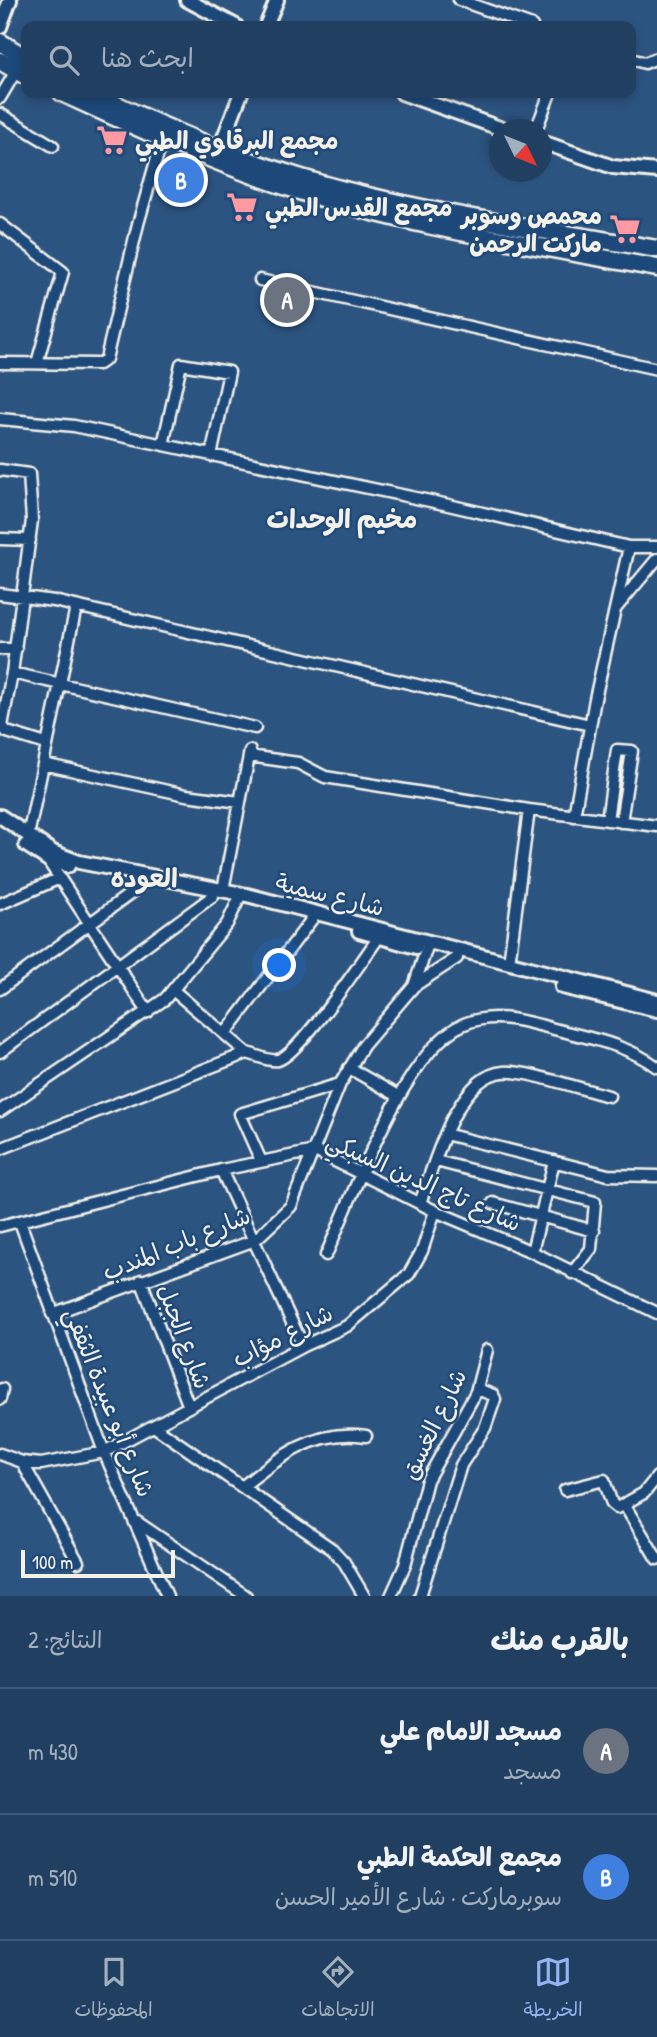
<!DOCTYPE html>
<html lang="ar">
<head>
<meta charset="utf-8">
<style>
	body { margin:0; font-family:"Patrick Hand","Playpen Sans Arabic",sans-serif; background:#294667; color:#f1f3f6; direction:rtl }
	.compass { position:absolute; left:489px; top:119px; width:63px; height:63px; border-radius:50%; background:#213f61; box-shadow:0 4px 10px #0003; rotate:133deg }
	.scale { position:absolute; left:21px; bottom:18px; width:154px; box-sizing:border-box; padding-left:7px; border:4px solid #f4f1e8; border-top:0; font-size:19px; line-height:24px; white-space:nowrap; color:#f4f1e8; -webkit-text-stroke:5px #1f4a7a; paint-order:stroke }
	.you { position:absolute; left:280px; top:966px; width:24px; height:24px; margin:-18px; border:5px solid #fff; border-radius:50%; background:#1a73e8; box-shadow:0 0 0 10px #1a73e833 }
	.badge { display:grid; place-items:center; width:46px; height:46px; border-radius:50%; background:#95b2f1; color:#fff; font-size:23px; font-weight:700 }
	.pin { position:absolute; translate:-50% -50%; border:4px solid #fff; box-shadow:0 2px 7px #0006 }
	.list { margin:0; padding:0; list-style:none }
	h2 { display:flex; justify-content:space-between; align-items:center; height:91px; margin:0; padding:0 28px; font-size:30px }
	h2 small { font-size:23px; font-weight:400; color:#a2afbd }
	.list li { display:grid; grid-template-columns:46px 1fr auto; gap:21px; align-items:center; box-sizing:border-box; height:126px; padding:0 28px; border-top:2px solid #3e5876 }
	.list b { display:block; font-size:26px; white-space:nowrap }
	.list p { margin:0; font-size:23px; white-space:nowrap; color:#a2afbd }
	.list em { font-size:23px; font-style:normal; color:#a2afbd }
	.icon { flex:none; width:38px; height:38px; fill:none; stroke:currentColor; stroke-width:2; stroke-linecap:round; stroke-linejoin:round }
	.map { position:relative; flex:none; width:657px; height:1596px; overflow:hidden; direction:ltr }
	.search { position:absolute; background:#213f61; box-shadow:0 4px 10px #0003; left:21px; right:21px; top:21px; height:77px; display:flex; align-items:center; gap:18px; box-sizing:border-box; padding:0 24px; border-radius:14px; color:#a2afbd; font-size:26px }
	.sheet { height:343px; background:#213f61 }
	nav { display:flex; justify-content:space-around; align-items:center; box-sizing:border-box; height:98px; border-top:2px solid #3e5876; background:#213f61; font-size:19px; color:#a2afbd }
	nav a { display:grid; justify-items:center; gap:4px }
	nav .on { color:#95b2f1 }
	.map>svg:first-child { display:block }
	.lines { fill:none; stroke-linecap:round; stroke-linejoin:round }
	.minor-casing { stroke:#f4f1e8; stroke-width:15 }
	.tertiary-casing { stroke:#f4f1e8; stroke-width:18 }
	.trunk-casing { stroke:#f4f1e8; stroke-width:21 }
	.minor { stroke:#1f4a7a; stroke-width:10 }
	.tertiary { stroke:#1f4a7a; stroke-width:12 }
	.trunk { stroke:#1f4a7a; stroke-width:16 }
	.labels { text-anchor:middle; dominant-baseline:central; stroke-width:5; stroke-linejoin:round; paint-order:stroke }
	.poi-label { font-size:24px; font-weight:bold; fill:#f4f1e8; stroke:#1f4a7a; text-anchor:start }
	.street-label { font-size:24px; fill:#f4f1e8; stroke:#1f4a7a }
	.neighbourhood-label { font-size:26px; font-weight:bold; fill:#f4f1e8; stroke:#1f4a7a }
</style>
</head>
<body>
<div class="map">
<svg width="657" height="1596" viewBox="0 0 657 1596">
	<rect width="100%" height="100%" fill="#2c5481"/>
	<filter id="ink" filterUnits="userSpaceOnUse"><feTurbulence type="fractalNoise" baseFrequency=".0143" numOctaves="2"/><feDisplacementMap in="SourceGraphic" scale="14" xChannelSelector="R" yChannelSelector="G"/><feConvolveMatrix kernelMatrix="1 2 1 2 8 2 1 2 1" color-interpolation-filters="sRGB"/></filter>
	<g filter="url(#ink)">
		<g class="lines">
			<defs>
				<path id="minor" d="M459 0 532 26
					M631 59 645 63 657 58
					M0 98 16 71
					M0 114 53 146
					M536 130 550 93
					M0 224 63 272 37 363
					M260 280 657 369
					M0 363 99 364 106 359 138 224 162 140
					M0 419 74 426 444 504 629 547H657
					M163 445 181 364 229 372 211 456
					M0 470 29 474 32 520 12 673 2 726 7 732 46 744
					M0 539 30 540
					M0 594 54 601 590 725
					M616 608 657 559
					M0 649H16
					M12 673 255 728
					M249 756 298 763 325 777 529 810
					M43 764 186 795 240 802
					M574 816 595 699 629 547
					M607 820 617 750 632 751 621 822
					M28 836 76 607
					M47 859 148 1012
					M223 890 250 751
					M0 904 60 878
					M509 963 529 810 657 826
					M414 986 426 950
					M0 989 145 883
					M174 991 247 1053
					M225 1034 312 919
					M0 1052 213 896
					M349 1068 398 1096
					M0 1111 165 999 227 924 238 901
					M445 1134 608 1175 657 1176
					M0 1149 247 1053C256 1055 269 1062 278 1060 300 1054 362 960 379 937
					M261 1161 240 1114 340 1084
					M436 1161 595 1202 591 1249 572 1273
					M221 1170 303 1346
					M420 1203C434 1166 456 1076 503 1072 527 1070 583 1090 609 1096
					M493 1203 594 1231
					M20 1222 104 1452 167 1596
					M0 1226 221 1170 315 1151 435 1211 532 1252 657 1313
					M532 1252 554 1161
					M326 1255C352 1198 405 1048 464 1024 495 1011 527 1022 558 1030 593 1039 627 1045 657 1067
					M141 1280 189 1407
					M52 1314 255 1240 291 1206 340 1084 363 1046 414 986 457 958
					M0 1399 2 1389
					M155 1427 332 1549 344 1562 364 1596
					M0 1454 22 1462 41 1464 104 1452 303 1346 347 1326 409 1274 422 1251 435 1211
					M22 1462 78 1562
					M242 1487C279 1457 316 1428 366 1436
					M565 1490 604 1480 612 1504 617 1508 644 1493 657 1477
					M625 1506 657 1559
					M137 1522 246 1596
					M391 1596 405 1565 427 1480 476 1392 487 1350
					M420 1596 461 1465 485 1428 495 1399 493 1395 477 1389"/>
				<path id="tertiary" d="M187 0 236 26
					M266 26 277 0
					M0 27 10 0
					M402 93 505 130
					M542 142 613 167 657 171
					M220 148 241 93
					M0 816 53 852 79 862 247 895 657 1001
					M26 845 47 859 68 866
					M359 931 416 947
					M562 987 657 1010"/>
				<path id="trunk" d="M0 42 26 58
					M0 61 26 76
					M62 93C138 128 214 163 293 189 411 228 536 245 657 268
					M92 93C172 132 258 168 344 190 447 217 553 231 657 249"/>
			</defs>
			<use href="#minor" class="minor-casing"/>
			<use href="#tertiary" class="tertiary-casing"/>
			<use href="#trunk" class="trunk-casing"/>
			<use href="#minor" class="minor"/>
			<use href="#tertiary" class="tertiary"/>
			<use href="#trunk" class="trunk"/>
		</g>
	</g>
	<defs>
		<symbol id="supermarket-bare" viewBox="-9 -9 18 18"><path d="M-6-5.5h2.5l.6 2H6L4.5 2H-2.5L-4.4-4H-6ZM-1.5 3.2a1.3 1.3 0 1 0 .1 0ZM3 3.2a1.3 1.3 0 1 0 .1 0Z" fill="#ff9aa2" stroke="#1f4a7a" stroke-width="2.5" paint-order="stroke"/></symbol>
	</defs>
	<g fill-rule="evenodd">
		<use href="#supermarket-bare" x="90" y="118" width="44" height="44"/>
		<use href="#supermarket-bare" x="220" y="185" width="44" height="44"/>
		<use href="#supermarket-bare" x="603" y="207" width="44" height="44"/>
	</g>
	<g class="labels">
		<g class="poi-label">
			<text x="135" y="140">مجمع البرقاوي الطبي</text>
			<text x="265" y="207">مجمع القدس الطبي</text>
			<text x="602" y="215" text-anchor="end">محمص وسوبر<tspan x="602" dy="28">ماركت الرحمن</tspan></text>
		</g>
		<g class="street-label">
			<text transform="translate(330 894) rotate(14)">شارع سمية</text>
			<text transform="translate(424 1181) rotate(24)">شارع تاج الدين السبكي</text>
			<text transform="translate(176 1243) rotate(-22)">شارع باب المندب</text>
			<text transform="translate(282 1335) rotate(-27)">شارع مؤاب</text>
			<text transform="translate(185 1336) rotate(69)">شارع الجبل</text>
			<text transform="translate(110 1402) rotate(68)">شارع أبو عبيدة الثقفي</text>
			<text transform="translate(433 1424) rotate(-64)">شارع الغسق</text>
		</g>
		<g class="neighbourhood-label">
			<text x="342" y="518">مخيم الوحدات</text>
			<text x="144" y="877">العوده</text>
		</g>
	</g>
</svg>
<svg class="compass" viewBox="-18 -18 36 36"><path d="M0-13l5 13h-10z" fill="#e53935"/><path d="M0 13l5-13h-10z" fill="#a2afbd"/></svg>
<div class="scale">100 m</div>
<div class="you"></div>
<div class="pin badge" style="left:287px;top:300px;background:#6b7280">A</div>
<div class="pin badge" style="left:181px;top:180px;background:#3f7fe0">B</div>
<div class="search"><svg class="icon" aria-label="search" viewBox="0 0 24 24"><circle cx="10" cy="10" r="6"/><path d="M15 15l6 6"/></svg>ابحث هنا</div>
</div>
<section class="sheet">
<h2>بالقرب منك<small>النتائج: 2</small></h2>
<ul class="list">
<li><span class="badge" style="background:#6b7280">A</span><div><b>مسجد الامام علي</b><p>مسجد</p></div><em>430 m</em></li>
<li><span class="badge" style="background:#3f7fe0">B</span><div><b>مجمع الحكمة الطبي</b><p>سوبرماركت · شارع الأمير الحسن</p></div><em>510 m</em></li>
</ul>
</section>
<nav>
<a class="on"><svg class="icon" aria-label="map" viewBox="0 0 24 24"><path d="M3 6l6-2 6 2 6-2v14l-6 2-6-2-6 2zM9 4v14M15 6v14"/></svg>الخريطة</a>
<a><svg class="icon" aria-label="directions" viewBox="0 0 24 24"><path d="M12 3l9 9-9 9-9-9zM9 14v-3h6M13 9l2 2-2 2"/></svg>الاتجاهات</a>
<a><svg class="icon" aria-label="saved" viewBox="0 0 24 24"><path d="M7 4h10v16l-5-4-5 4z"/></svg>المحفوظات</a>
</nav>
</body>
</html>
